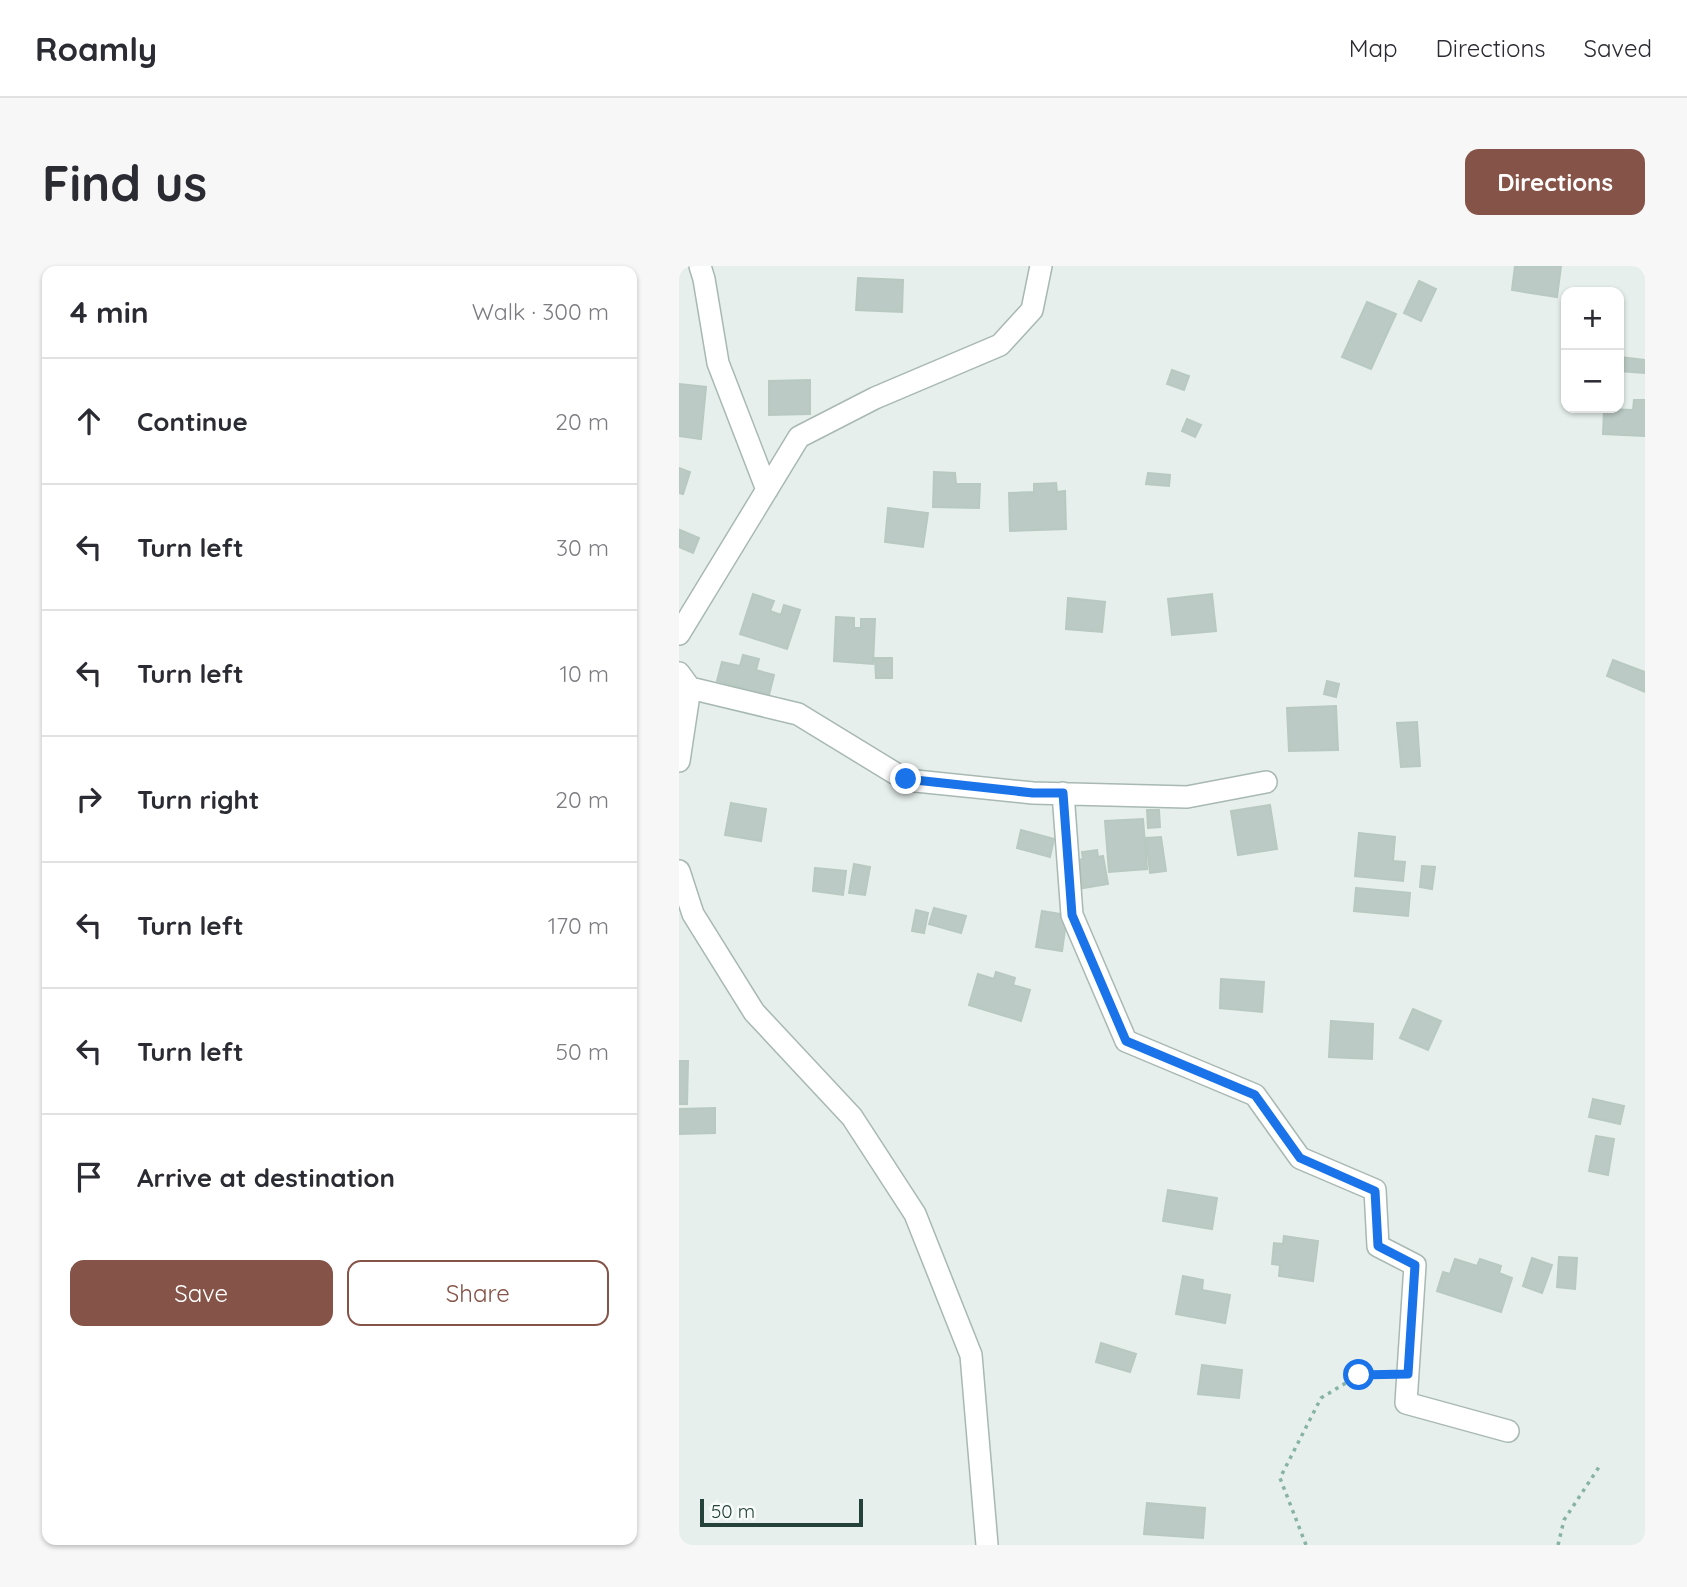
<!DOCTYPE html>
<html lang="en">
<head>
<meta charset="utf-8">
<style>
	body { margin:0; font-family:Quicksand,sans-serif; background:#f7f7f7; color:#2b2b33 }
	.controls { position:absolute; right:21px; top:21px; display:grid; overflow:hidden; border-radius:14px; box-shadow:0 2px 5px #0004 }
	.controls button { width:63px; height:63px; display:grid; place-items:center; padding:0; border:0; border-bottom:2px solid #e1e1e2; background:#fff; color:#2b2b33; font:35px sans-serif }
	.scale { position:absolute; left:21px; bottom:18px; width:163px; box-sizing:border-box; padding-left:7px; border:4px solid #24423a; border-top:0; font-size:19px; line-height:24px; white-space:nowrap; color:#24423a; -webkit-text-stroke:5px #f7fbf9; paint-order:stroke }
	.stop { position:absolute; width:21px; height:21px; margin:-16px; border:5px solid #1a73e8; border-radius:50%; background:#fff }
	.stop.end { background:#1a73e8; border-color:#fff; box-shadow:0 2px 7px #0008 }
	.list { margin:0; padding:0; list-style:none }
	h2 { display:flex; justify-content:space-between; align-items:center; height:91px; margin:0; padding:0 28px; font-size:30px }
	h2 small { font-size:23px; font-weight:400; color:#7c7c81 }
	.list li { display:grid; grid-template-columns:46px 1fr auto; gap:21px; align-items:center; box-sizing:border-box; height:126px; padding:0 28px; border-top:2px solid #e1e1e2 }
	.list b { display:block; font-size:26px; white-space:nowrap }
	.list em { font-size:23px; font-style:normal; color:#7c7c81 }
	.actions { display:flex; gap:14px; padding:21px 28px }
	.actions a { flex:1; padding:16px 0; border:2px solid #855347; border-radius:14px; text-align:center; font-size:24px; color:#855347 }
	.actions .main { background:#855347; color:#fff }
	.icon { flex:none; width:38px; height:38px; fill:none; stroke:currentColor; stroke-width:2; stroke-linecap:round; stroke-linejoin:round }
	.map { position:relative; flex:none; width:966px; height:1279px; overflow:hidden; border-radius:14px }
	header { display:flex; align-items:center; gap:42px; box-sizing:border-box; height:98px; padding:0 35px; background:#fff; border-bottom:2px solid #e1e1e2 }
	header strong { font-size:33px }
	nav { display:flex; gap:38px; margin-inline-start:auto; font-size:24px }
	.intro { display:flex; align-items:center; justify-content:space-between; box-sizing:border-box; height:168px; padding:0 42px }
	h1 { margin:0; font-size:49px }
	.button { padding:18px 32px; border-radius:14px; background:#855347; color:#fff; font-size:24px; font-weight:700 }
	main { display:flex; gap:42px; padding:0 42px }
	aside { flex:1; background:#fff; border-radius:14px; box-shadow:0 2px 5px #0004 }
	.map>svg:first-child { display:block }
	.building { fill:#bbcac4; stroke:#b8c9c2; stroke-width:2 }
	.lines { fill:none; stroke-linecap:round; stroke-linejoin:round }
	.minor-casing { stroke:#a8b8b2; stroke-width:24 }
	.path { stroke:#86b3a5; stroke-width:3.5; stroke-dasharray:3.5 5; stroke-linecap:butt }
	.minor { stroke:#fff; stroke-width:21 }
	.route { stroke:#1a73e8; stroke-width:9 }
</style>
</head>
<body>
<header>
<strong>Roamly</strong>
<nav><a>Map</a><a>Directions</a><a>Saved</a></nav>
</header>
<div class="intro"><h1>Find us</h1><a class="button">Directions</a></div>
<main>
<aside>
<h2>4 min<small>Walk · 300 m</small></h2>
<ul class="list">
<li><svg class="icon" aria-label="ahead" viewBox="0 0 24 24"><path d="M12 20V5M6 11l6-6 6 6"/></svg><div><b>Continue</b></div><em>20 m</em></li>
<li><svg class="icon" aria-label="left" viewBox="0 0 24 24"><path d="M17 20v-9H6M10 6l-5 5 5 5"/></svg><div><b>Turn left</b></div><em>30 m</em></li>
<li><svg class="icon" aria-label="left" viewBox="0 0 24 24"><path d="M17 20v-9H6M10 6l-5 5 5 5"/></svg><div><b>Turn left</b></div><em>10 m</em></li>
<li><svg class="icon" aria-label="right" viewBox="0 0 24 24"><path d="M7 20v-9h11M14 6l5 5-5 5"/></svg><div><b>Turn right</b></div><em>20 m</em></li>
<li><svg class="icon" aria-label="left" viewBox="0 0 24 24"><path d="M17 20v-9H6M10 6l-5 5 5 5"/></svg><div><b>Turn left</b></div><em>170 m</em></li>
<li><svg class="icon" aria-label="left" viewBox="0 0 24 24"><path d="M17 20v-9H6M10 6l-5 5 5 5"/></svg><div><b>Turn left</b></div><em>50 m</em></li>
<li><svg class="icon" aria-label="arrive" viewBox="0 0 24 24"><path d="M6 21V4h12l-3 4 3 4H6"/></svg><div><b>Arrive at destination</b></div></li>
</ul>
<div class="actions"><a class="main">Save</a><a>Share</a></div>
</aside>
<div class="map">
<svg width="966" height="1279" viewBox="0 0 966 1279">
	<rect width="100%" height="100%" fill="#e6efeb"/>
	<path class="building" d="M836 0H882L878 31 833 24Z
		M179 12 224 14 223 46 177 44Z
		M740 15 757 23 742 55 725 47Z
		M688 36 717 48 692 103 663 91Z
		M941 91 966 94V107L940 105Z
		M493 104 510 110 505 124 488 118Z
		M131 114V148L90 149V115Z
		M0 118 27 121 22 173 0 170Z
		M955 134H966V170L924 168 925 143 954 144Z
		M508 153 522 159 516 171 503 165Z
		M0 202 11 206 4 228 0 227Z
		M255 206 276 207 277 218H301L300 242 254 241Z
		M469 207 491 209 490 220 467 218Z
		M377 217 378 226 386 225 387 263 331 265 330 227 355 226V218Z
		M209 242 249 247 244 281 206 276Z
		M1 264 20 272 14 287 0 281Z
		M74 328 95 335 91 345 102 349 105 339 121 344 108 383 61 368Z
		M533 328 537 365 493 369 489 333Z
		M389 332 426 336 423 366 387 363Z
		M157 351 175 352V362H182V353H196L194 398 155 395Z
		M64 389 80 393 77 404 95 409 90 429 38 415 43 396 61 400Z
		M196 392H213V412H197Z
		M934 394 966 406V426L928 410Z
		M648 415 660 418 657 431 645 428Z
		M657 440 659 484 610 485 608 442Z
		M738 456 741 500 722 501 718 457Z
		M52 537 87 543 82 575 46 569Z
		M591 539 598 583 559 589 552 545Z
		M468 544H480L481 561 469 562Z
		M464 553 468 603 430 606 426 555Z
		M342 564 375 573 371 591 338 582Z
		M680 567 716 571 714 595 726 596 724 615 676 610Z
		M482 571 487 605 471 607 467 572Z
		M418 584 419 591 424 590 429 618 404 622 399 594 404 593 403 586Z
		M175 598 191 601 186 629 170 627Z
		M743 600 756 601 753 623 741 621Z
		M136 602 167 605 164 629 134 625Z
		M677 622 731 627 729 650 675 645Z
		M255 642 287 650 282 667 250 658Z
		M237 644 249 647 245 667 233 665Z
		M363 645 388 649 383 685 357 681Z
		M317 706 336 712 334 719 351 724 342 755 290 739 299 708 315 713Z
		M542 713 585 716 583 746 541 742Z
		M734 743 762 755 749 784 721 772Z
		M652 755 694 758 693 793 650 791Z
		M0 795H9L8 838H0Z
		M914 833 945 840 941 858 910 851Z
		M36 842V867L0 868V843Z
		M917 870 935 873 929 909 910 905Z
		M489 924 538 932 533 963 484 955Z
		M605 970 639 975 634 1015 600 1010 601 999 593 998 595 977 604 978Z
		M880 991 898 992 896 1023 878 1021Z
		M853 992 873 999 863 1027 844 1020Z
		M776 993 798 1000 801 993 822 1000 820 1007 833 1012 822 1046 758 1025 764 1006 771 1008Z
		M504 1010 524 1014 523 1024 551 1029 546 1057 497 1048Z
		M422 1077 457 1088 451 1106 417 1096Z
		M523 1099 563 1104 560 1132 519 1128Z
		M468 1237 526 1242 524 1272 465 1268Z"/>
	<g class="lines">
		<defs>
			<path id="minor" d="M21 0 25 13 39 97 88 224
				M0 368 120 171 196 132 321 79 353 44 362 0
				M0 407 11 422 119 448 227 514 354 527 508 531 587 516
				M0 495 11 422
				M384 527 393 649 447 775 576 829 621 892 696 924 699 980 736 999 727 1137 829 1165
				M0 605 14 648 75 746 173 851 236 948 292 1089 308 1279"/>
		</defs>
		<use href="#minor" class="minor-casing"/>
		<path class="path" d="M627 1279 601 1212 642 1132 680 1109 709 1108
			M879 1279 885 1254 922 1198"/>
		<use href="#minor" class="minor"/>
	</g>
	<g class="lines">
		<path class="route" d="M227 513 354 527H384L393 649 447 775 576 829 621 892 696 925 699 980 736 999 729 1108 680 1109"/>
	</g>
</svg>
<div class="controls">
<button>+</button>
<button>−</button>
</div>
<div class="scale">50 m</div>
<div class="stop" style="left:680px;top:1109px"></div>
<div class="stop end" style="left:227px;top:513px"></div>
</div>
</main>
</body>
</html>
